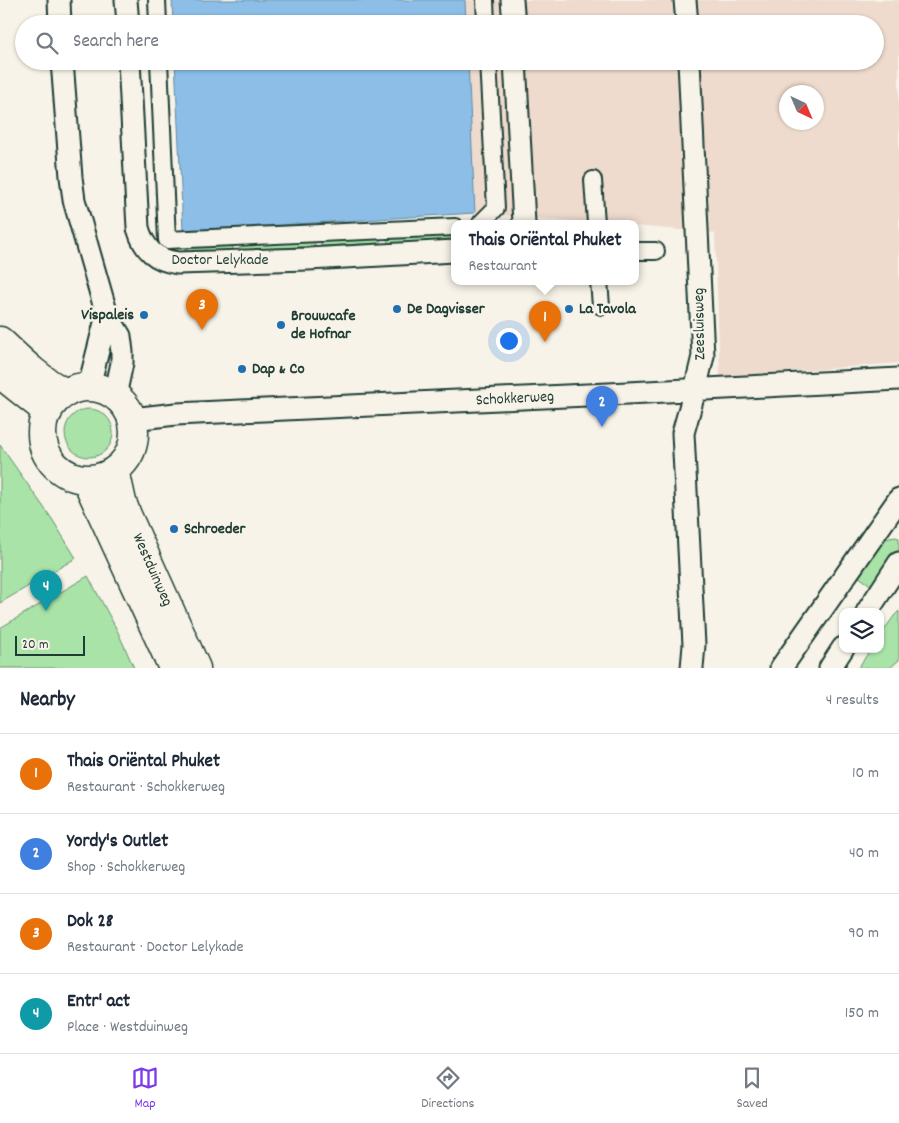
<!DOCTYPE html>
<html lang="en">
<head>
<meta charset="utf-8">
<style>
	body { margin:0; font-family:Dekko,sans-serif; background:#f6f6f7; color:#1f2937 }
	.controls { position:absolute; right:15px; bottom:15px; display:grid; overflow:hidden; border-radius:10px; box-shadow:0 1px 4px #0004 }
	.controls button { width:45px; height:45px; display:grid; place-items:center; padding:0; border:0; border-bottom:1px solid #e0e1e3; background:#fff; color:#1f2937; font:25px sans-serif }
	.compass { position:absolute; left:779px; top:85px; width:45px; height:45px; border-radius:50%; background:#fff; box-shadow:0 1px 4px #0004; rotate:136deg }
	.scale { position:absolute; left:15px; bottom:12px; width:70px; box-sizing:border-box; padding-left:5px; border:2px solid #1f3d34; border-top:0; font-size:14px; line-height:18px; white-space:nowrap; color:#1f3d34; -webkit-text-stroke:4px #f7f3e8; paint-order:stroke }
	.you { position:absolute; left:508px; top:340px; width:18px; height:18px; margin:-12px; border:4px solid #fff; border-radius:50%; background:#1a73e8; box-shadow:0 0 0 8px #1a73e833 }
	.badge { display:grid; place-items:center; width:32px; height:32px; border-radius:50%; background:#7c3aed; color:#fff; font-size:16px; font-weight:700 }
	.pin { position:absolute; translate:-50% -41px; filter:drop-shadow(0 1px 2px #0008) }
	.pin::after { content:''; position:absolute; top:26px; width:18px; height:15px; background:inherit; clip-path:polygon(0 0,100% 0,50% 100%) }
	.popup { position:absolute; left:451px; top:220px; width:188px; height:65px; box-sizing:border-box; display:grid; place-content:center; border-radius:10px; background:#fff; filter:drop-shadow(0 1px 4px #0005); font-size:16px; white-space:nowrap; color:#747a83 }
	.popup b { font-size:19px; color:#1f2937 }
	.popup::after { content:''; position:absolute; left:50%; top:100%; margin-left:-10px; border:10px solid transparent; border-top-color:#fff }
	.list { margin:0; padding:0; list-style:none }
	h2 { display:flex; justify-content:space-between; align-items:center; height:65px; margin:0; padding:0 20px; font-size:21px }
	h2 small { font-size:16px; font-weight:400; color:#747a83 }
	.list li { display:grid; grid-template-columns:32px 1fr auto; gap:15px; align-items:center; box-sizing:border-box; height:80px; padding:0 20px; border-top:1px solid #e0e1e3 }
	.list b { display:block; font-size:19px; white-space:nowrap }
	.list p { margin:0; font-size:16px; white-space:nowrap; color:#747a83 }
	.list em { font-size:16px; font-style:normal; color:#747a83 }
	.icon { flex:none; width:28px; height:28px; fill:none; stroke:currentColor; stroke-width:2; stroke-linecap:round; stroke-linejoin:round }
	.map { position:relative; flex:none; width:899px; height:668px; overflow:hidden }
	.search { position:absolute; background:#fff; box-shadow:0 1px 4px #0004; left:15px; right:15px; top:15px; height:55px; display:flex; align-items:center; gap:12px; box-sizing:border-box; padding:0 18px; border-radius:28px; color:#747a83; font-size:19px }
	.sheet { height:385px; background:#fff }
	nav { display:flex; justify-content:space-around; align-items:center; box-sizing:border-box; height:70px; border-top:1px solid #e0e1e3; background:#fff; font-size:14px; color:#747a83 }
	nav a { display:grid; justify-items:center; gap:2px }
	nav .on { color:#7c3aed }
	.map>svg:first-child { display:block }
	.built { fill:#eedbcd; fill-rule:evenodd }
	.green { fill:#a9e3a8; stroke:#64906e }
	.water { fill:#8cbee8; stroke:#608aa0 }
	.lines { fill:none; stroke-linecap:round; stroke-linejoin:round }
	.pedestrian-casing { stroke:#1f3d34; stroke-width:20 }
	.minor-casing { stroke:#1f3d34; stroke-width:25 }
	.secondary-casing { stroke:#1f3d34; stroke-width:31 }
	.pedestrian { stroke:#f7f3e8; stroke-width:16 }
	.minor { stroke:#f7f3e8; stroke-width:21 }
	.secondary { stroke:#f7f3e8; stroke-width:28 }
	.poi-dot { fill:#1f6fb2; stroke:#f7f3e8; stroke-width:2 }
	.labels { text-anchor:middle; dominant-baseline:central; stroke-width:5; stroke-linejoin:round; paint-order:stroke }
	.street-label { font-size:16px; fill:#1f3d34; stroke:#f7f3e8 }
	.poi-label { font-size:16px; font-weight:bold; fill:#1f3d34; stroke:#f7f3e8; text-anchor:start }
</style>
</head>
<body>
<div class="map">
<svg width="899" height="668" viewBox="0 0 899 668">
	<rect width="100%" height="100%" fill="#f7f3e8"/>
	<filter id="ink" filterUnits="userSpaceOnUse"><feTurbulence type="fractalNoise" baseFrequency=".02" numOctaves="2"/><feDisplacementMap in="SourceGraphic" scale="10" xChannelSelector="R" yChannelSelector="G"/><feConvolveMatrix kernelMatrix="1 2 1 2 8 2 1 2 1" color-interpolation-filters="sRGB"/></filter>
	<g filter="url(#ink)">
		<path class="built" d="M465 0H899V363L720 377 715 233 635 226V223H601L475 213 468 61H875V24H466ZM786 92H816V122H786Z"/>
		<path class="green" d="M454 231 455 240 388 243 387 234Z
			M380 235V243L321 246V237Z
			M314 237 315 246 240 250V241Z
			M233 241V250L185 253 184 244Z
			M65 433a24 24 0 1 1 48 0a24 24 0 1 1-48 0Z
			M0 445 52 519 76 558 0 603Z
			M895 537 899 538V552L875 588 856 575 884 539Z
			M88 576 117 630 134 668H0V628Z
			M899 611V660L890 668H858L871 649H880V636L894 616Z"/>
		<path class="water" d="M172 0H465L466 24H173Z
			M175 61H468L475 213 183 231Z"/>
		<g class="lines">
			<defs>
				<path id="pedestrian" d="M157 0 158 24
					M485 0 486 24
					M159 61 167 240 455 227
					M593 180 596 223
					M481 223 496 208 488 61
					M635 251H656
					M599 281 601 306"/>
				<path id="minor" d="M59 0 60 24
					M126 0 128 24
					M512 0 514 24
					M685 0 687 24
					M62 61 71 177 74 200 107 315 120 336 122 352V363L115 396
					M129 61 138 228C144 249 155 260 178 263L308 259 455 251
					M515 61 524 223
					M689 61 703 356 695 390 683 433 694 645 692 668
					M89 386 107 315
					M132 419 176 414 608 394 899 379
					M867 612 899 563
					M781 668 899 499
					M830 668 843 648"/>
				<path id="secondary" d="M0 341C20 360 41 381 66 393
					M0 374 48 412
					M42 433a46 46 0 1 1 92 0a46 46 0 1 1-92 0Z
					M115 470 122 502 127 515 196 668
					M86 479 173 668"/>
			</defs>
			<use href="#pedestrian" class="pedestrian-casing"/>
			<use href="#minor" class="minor-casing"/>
			<use href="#secondary" class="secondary-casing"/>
			<use href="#pedestrian" class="pedestrian"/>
			<use href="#minor" class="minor"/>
			<use href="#secondary" class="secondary"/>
		</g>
	</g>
	<g class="poi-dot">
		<circle cx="397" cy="309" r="5"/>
		<circle cx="569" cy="309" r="5"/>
		<circle cx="144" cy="315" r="5"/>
		<circle cx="281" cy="325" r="5"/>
		<circle cx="242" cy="369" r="5"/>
		<circle cx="174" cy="529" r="5"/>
	</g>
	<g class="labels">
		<g class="street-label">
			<text x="220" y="260">Doctor Lelykade</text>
			<text transform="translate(700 324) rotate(-91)">Zeesluisweg</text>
			<text transform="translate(515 399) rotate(-3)">Schokkerweg</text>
			<text transform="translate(152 570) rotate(66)">Westduinweg</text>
		</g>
		<g class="poi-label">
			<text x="407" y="309">De Dagvisser</text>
			<text x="579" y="309">La Tavola</text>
			<text x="134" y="315" text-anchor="end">Vispaleis</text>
			<text x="291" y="316">Brouwcafe<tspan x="291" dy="18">de Hofnar</tspan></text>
			<text x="252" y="369">Dap &amp; Co</text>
			<text x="184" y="529">Schroeder</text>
		</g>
	</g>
</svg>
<div class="controls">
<button><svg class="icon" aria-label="layers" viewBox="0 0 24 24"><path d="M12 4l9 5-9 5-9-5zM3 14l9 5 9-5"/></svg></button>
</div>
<svg class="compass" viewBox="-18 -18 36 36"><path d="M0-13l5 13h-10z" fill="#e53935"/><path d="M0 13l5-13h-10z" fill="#747a83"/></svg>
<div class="scale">20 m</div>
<div class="you"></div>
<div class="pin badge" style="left:545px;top:342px;background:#e8710a">1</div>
<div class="popup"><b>Thais Oriëntal Phuket</b>Restaurant</div>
<div class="pin badge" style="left:602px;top:427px;background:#3f7fe0">2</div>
<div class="pin badge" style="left:202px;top:330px;background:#e8710a">3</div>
<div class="pin badge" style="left:46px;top:611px;background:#0f9aa8">4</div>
<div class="search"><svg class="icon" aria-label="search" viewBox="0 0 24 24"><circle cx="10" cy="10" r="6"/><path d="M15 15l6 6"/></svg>Search here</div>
</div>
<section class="sheet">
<h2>Nearby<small>4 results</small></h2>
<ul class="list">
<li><span class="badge" style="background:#e8710a">1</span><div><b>Thais Oriëntal Phuket</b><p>Restaurant · Schokkerweg</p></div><em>10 m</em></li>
<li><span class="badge" style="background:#3f7fe0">2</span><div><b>Yordy's Outlet</b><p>Shop · Schokkerweg</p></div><em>40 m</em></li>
<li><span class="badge" style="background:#e8710a">3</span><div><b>Dok 28</b><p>Restaurant · Doctor Lelykade</p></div><em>90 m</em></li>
<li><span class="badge" style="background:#0f9aa8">4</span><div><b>Entr' act</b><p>Place · Westduinweg</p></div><em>150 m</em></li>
</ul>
</section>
<nav>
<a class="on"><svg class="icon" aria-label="map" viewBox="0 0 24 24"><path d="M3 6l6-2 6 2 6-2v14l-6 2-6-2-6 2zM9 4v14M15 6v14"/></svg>Map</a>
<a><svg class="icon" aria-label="directions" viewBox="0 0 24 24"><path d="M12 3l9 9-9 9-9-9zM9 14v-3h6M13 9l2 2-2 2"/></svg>Directions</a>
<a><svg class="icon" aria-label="saved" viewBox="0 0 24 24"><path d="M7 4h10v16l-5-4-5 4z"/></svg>Saved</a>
</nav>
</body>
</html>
